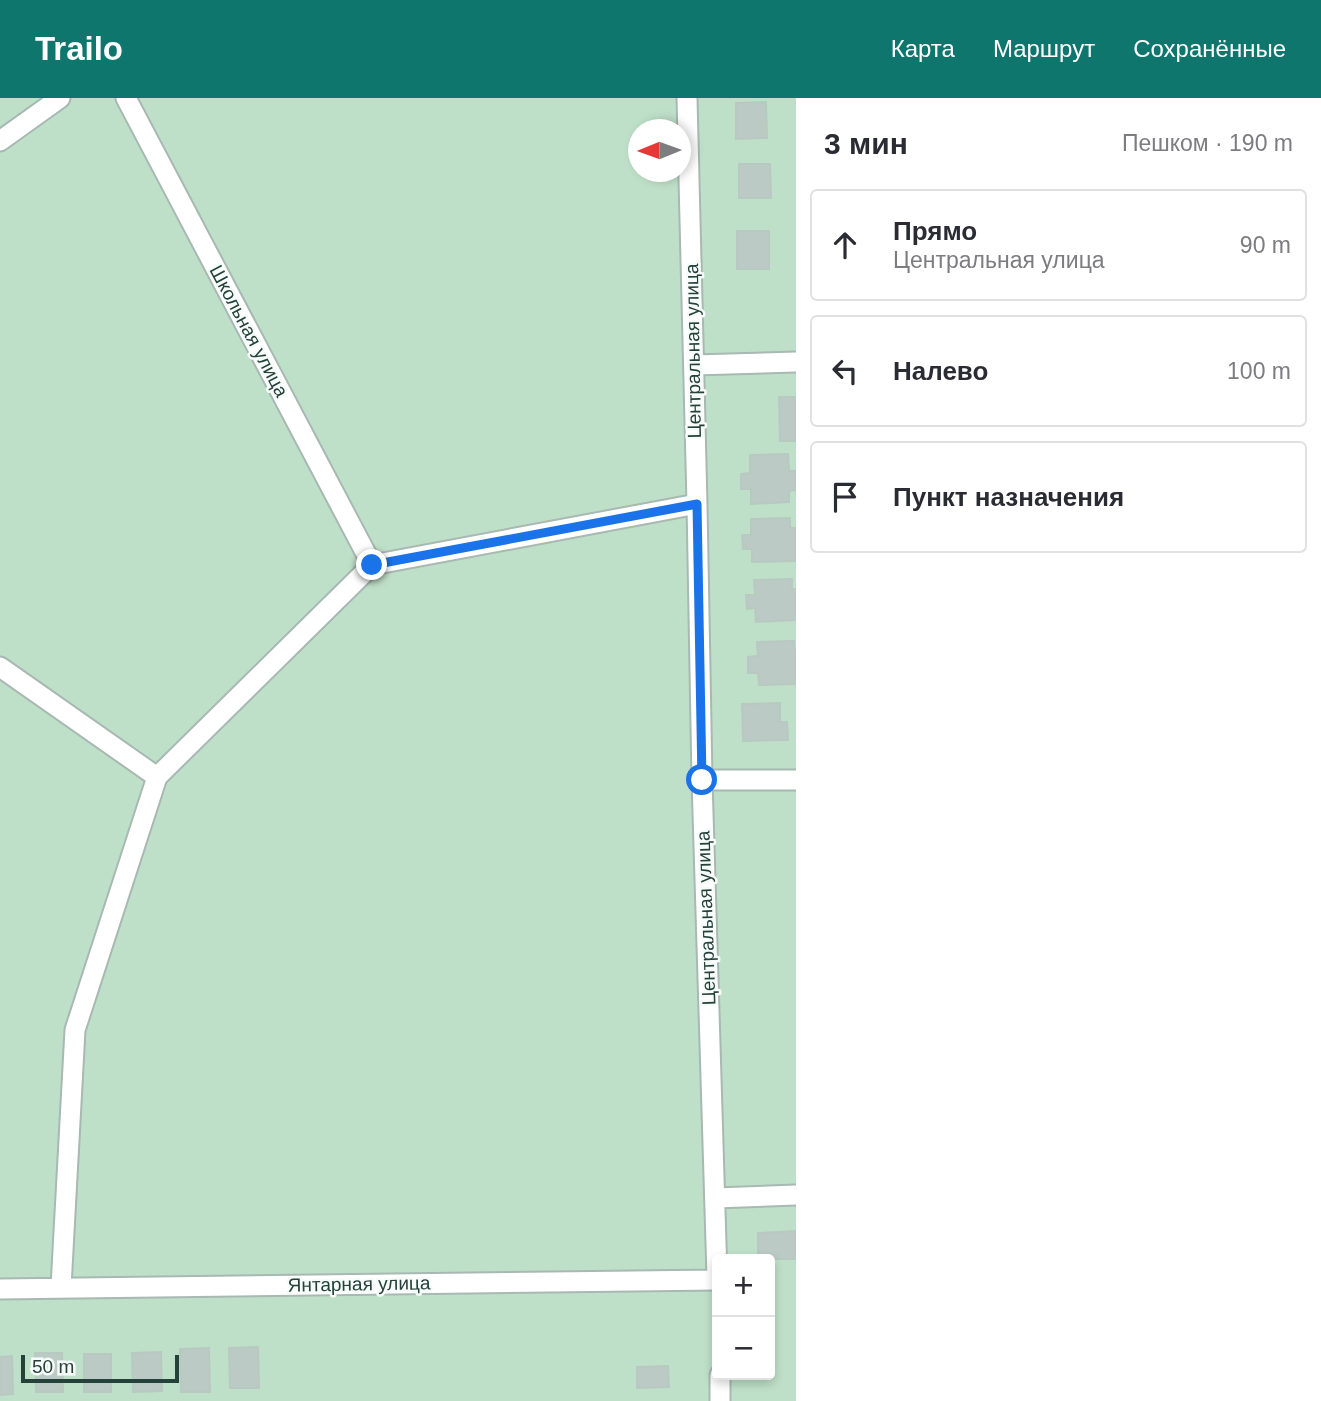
<!DOCTYPE html>
<html lang="ru">
<head>
<meta charset="utf-8">
<style>
	body { margin:0; font-family:Helvetica,sans-serif; background:#f2f2f3; color:#2b2b33 }
	.controls { position:absolute; right:21px; bottom:21px; display:grid; overflow:hidden; border-radius:7px; box-shadow:0 4px 10px #0003 }
	.controls button { width:63px; height:63px; display:grid; place-items:center; padding:0; border:0; border-bottom:2px solid #e1e1e2; background:#fff; color:#2b2b33; font:35px sans-serif }
	.compass { position:absolute; left:628px; top:21px; width:63px; height:63px; border-radius:50%; background:#fff; box-shadow:0 4px 10px #0003; rotate:269deg }
	.scale { position:absolute; left:21px; bottom:18px; width:158px; box-sizing:border-box; padding-left:7px; border:4px solid #24423a; border-top:0; font-size:19px; line-height:24px; white-space:nowrap; color:#24423a; -webkit-text-stroke:5px #f7fbf9; paint-order:stroke }
	.stop { position:absolute; width:21px; height:21px; margin:-16px; border:5px solid #1a73e8; border-radius:50%; background:#fff }
	.stop.end { background:#1a73e8; border-color:#fff; box-shadow:0 2px 7px #0008 }
	.list { margin:0; padding:0; list-style:none }
	h2 { display:flex; justify-content:space-between; align-items:center; height:91px; margin:0; padding:0 28px; font-size:30px }
	h2 small { font-size:23px; font-weight:400; color:#7c7c81 }
	.list li { display:grid; grid-template-columns:46px 1fr auto; gap:21px; align-items:center; box-sizing:border-box; height:112px; margin:0 14px 14px; padding:0 14px; border:2px solid #e1e1e2; border-radius:7px }
	.list b { display:block; font-size:26px; white-space:nowrap }
	.list p { margin:0; font-size:23px; white-space:nowrap; color:#7c7c81 }
	.list em { font-size:23px; font-style:normal; color:#7c7c81 }
	.icon { flex:none; width:38px; height:38px; fill:none; stroke:currentColor; stroke-width:2; stroke-linecap:round; stroke-linejoin:round }
	.map { position:relative; flex:none; width:796px; height:1303px; overflow:hidden }
	header { display:flex; align-items:center; gap:42px; box-sizing:border-box; height:98px; padding:0 35px; background:#0f766e; color:#fff }
	header strong { font-size:33px }
	nav { display:flex; gap:38px; margin-inline-start:auto; font-size:24px }
	main { display:flex }
	aside { flex:1; background:#fff }
	.map>svg:first-child { display:block }
	.green { fill:#bfe0c8; fill-rule:evenodd }
	.building { fill:#bbcac4; stroke:#b8c9c2; stroke-width:2 }
	.lines { fill:none; stroke-linecap:round; stroke-linejoin:round }
	.street-casing { stroke:#a8b8b2; stroke-width:23 }
	.street { stroke:#fff; stroke-width:19 }
	.route { stroke:#1a73e8; stroke-width:9 }
	.labels { text-anchor:middle; dominant-baseline:central; stroke-width:5; stroke-linejoin:round; paint-order:stroke }
	.street-label { font-size:19px; fill:#24423a; stroke:#f7fbf9 }
</style>
</head>
<body>
<header>
<strong>Trailo</strong>
<nav><a>Карта</a><a>Маршрут</a><a>Сохранённые</a></nav>
</header>
<main>
<div class="map">
<svg width="796" height="1303" viewBox="0 0 796 1303">
	<rect width="100%" height="100%" fill="#e6efeb"/>
	<path class="green" d="M0 0H796V1303H0ZM638 32H680V74H638ZM717 1161H770V1277H717Z"/>
	<path class="building" d="M766 4 767 40 736 41V5Z
		M739 66H770L771 100H739Z
		M737 133H769V171H737Z
		M779 299H796V343H780Z
		M788 356 789 373H796V392L789 393V404L751 406V391H741V376L750 375V357Z
		M790 420V430H796V463L752 464V451H743L742 437H751V421Z
		M792 481V491H796V522L756 524 755 510 747 511 746 497H755L754 482Z
		M794 543 795 554H796L795 586 759 587 758 575H748V559L758 558 757 544Z
		M780 605V624H787L788 642 743 643 742 606Z
		M796 1133V1161H758V1135Z
		M258 1249 259 1290H230L229 1250Z
		M209 1250 210 1294H181L180 1251Z
		M161 1254 162 1293 133 1294 132 1255Z
		M35 1255H62L63 1294H36Z
		M84 1256H111V1294H84Z
		M12 1258 13 1296 0 1297V1259Z
		M668 1268 669 1289 637 1290V1269Z"/>
	<g class="lines">
		<defs>
			<path id="street" d="M126 0 372 467
				M687 0 697 406 702 682 717 1178
				M0 43 60 0
				M694 267 796 264
				M0 569 157 679
				M702 682H796
				M715 1100 796 1097
				M61 1189 75 932 157 679 372 467 697 406
				M0 1191 717 1182
				M720 1277V1303"/>
		</defs>
		<use href="#street" class="street-casing"/>
		<use href="#street" class="street"/>
	</g>
	<g class="lines">
		<path class="route" d="M372 467 697 406 702 682"/>
	</g>
	<g class="labels">
		<g class="street-label">
			<text transform="translate(249 233) rotate(62)">Школьная улица</text>
			<text transform="translate(693 253) rotate(-91)">Центральная улица</text>
			<text transform="translate(706 820) rotate(-92)">Центральная улица</text>
			<text transform="translate(359 1186) rotate(-1)">Янтарная улица</text>
		</g>
	</g>
</svg>
<div class="controls">
<button>+</button>
<button>−</button>
</div>
<svg class="compass" viewBox="-18 -18 36 36"><path d="M0-13l5 13h-10z" fill="#e53935"/><path d="M0 13l5-13h-10z" fill="#7c7c81"/></svg>
<div class="scale">50 m</div>
<div class="stop" style="left:702px;top:682px"></div>
<div class="stop end" style="left:372px;top:467px"></div>
</div>
<aside>
<h2>3 мин<small>Пешком · 190 m</small></h2>
<ul class="list">
<li><svg class="icon" aria-label="ahead" viewBox="0 0 24 24"><path d="M12 20V5M6 11l6-6 6 6"/></svg><div><b>Прямо</b><p>Центральная улица</p></div><em>90 m</em></li>
<li><svg class="icon" aria-label="left" viewBox="0 0 24 24"><path d="M17 20v-9H6M10 6l-5 5 5 5"/></svg><div><b>Налево</b></div><em>100 m</em></li>
<li><svg class="icon" aria-label="arrive" viewBox="0 0 24 24"><path d="M6 21V4h12l-3 4 3 4H6"/></svg><div><b>Пункт назначения</b></div></li>
</ul>
</aside>
</main>
</body>
</html>
